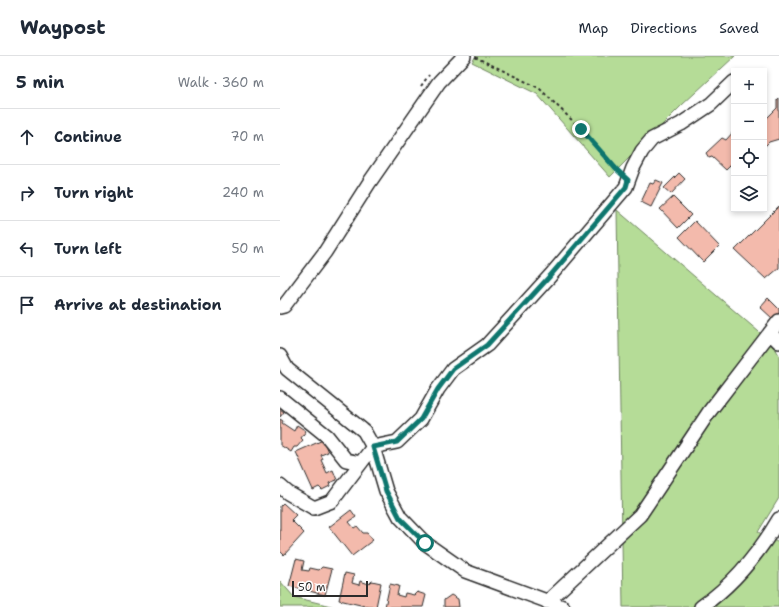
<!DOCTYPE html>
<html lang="en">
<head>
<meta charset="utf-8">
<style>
	body { margin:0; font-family:"Shantell Sans",sans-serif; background:#f6f6f7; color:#1f2937 }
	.controls { position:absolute; right:12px; top:12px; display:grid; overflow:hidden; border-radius:0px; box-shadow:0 2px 6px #0003 }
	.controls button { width:36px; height:36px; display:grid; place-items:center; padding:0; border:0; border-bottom:1px solid #e0e1e3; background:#fff; color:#1f2937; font:20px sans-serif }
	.scale { position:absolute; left:12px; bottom:10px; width:76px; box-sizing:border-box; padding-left:4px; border:2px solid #2b2b2b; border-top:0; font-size:11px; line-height:14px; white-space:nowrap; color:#2b2b2b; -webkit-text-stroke:3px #fff; paint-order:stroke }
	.stop { position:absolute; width:12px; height:12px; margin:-9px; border:3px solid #0f766e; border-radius:50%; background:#fff }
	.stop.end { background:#0f766e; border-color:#fff; box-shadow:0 1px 4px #0008 }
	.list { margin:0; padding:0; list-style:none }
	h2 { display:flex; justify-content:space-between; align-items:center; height:52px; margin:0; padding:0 16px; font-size:17px }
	h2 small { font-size:13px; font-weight:400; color:#747a83 }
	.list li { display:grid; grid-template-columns:26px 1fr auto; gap:12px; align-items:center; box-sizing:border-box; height:56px; padding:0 16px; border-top:1px solid #e0e1e3 }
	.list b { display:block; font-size:15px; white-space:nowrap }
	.list em { font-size:13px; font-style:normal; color:#747a83 }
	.icon { flex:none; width:22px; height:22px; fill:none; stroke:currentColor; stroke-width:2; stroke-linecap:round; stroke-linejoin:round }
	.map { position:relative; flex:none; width:499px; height:551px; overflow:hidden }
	header { display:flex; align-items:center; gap:24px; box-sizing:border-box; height:56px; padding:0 20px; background:#fff; border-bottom:1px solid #e0e1e3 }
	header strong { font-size:19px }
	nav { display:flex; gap:22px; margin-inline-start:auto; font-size:14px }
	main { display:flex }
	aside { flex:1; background:#fff }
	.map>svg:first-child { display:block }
	.green { fill:#b5dc97; stroke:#708461 }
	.building { fill:#f3baac; stroke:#2b2b2b }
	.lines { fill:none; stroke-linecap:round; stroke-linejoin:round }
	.minor-casing { stroke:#2b2b2b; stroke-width:16 }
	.path { stroke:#2b2b2b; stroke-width:2; stroke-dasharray:3 3; stroke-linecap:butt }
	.minor { stroke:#fff; stroke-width:13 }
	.route { stroke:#0f766e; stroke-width:5 }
</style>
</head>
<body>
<header>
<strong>Waypost</strong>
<nav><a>Map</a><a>Directions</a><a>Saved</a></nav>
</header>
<main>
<aside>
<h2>5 min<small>Walk · 360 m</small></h2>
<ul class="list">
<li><svg class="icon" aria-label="ahead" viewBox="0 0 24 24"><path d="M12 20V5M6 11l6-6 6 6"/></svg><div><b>Continue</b></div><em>70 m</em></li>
<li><svg class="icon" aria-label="right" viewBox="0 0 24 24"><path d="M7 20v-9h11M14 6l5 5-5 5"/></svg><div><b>Turn right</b></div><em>240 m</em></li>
<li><svg class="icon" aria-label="left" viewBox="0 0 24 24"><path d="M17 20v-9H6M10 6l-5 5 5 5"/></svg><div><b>Turn left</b></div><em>50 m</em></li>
<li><svg class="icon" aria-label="arrive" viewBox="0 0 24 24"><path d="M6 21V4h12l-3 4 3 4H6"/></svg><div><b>Arrive at destination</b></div></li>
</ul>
</aside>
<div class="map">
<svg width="499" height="551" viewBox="0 0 499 551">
	<rect width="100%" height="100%" fill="#fff"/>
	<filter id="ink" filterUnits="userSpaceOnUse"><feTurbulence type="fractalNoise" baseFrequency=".025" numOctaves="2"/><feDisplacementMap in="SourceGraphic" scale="8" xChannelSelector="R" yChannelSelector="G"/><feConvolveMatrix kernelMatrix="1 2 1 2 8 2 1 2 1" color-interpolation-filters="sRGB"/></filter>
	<g filter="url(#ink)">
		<path class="green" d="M196 0H455L402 49 330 121 257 38 192 6Z
			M337 154 493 288 499 299V442L478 476 499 487V551H343Z
			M0 525 14 541 55 551H0Z"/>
		<path class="building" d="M499 42V83L489 86 484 91V65L497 52V44Z
			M454 75V106L446 114 432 101 429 102 426 97 442 82 446 84Z
			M399 117 405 123 391 138 384 132Z
			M376 124 383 127 371 151 361 146 370 127 373 128Z
			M393 141 411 159 398 172 380 153Z
			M499 150V212L486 223 455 194Z
			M415 165 439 190 423 206 399 181Z
			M488 242 499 253V257L493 263 480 251Z
			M0 353 4 356 0 361Z
			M0 363 3 365 2 367 14 375 17 369 26 375 21 382 23 384 17 391H14L11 396 0 389Z
			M43 384 48 396 41 399 43 403 41 404 47 417 53 414 57 424 49 427 50 430 42 434 39 431 33 434 16 396Z
			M3 447 16 459 11 464 24 477 4 499 0 495V450Z
			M71 454 76 461 69 466 74 472 77 470 83 477H87L93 484 72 500 49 471Z
			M16 503 24 505 22 514 29 515 30 512 39 514 42 511 52 513 45 539 9 530Z
			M65 517 74 519 72 527 79 529 80 525 89 528 92 525 101 527 96 551H89L59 544Z
			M110 528 119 530 117 539 124 541 125 537 134 539 137 536 146 539 143 551H105Z
			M171 539 178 543 179 551H164V544Z"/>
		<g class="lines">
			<defs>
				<path id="minor" d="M0 251 4 250 45 196 89 127 159 26 184 0
					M490 277 499 286
					M0 300 7 313 84 375 93 391 106 435 120 461 145 487 185 515 283 551
					M0 342 47 380 66 404 81 407
					M0 430 8 437 34 452 52 445 93 391 117 386 141 363 158 333 173 313 207 289 270 220 346 131 353 112 362 95 372 83 401 68 431 48 454 26
					M267 546 360 459 429 356 499 265
					M421 551C454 528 479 497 499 463"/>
			</defs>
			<use href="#minor" class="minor-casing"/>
			<path class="path" d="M195 1 259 32 301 73 339 116
				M141 30 149 19"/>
			<use href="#minor" class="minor"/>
		</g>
	</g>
	<g class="lines" filter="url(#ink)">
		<path class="route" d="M145 487 120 462 106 435 93 391 117 386 141 363 158 333 173 313 207 289 270 220 346 131 348 124 336 113 301 73"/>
	</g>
</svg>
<div class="controls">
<button>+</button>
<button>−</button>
<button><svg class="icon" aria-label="locate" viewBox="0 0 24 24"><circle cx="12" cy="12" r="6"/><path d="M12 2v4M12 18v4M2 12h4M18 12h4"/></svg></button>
<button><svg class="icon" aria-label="layers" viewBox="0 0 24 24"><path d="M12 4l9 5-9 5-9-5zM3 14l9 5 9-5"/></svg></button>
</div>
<div class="scale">50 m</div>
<div class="stop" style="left:145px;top:487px"></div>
<div class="stop end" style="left:301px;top:73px"></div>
</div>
</main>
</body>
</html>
